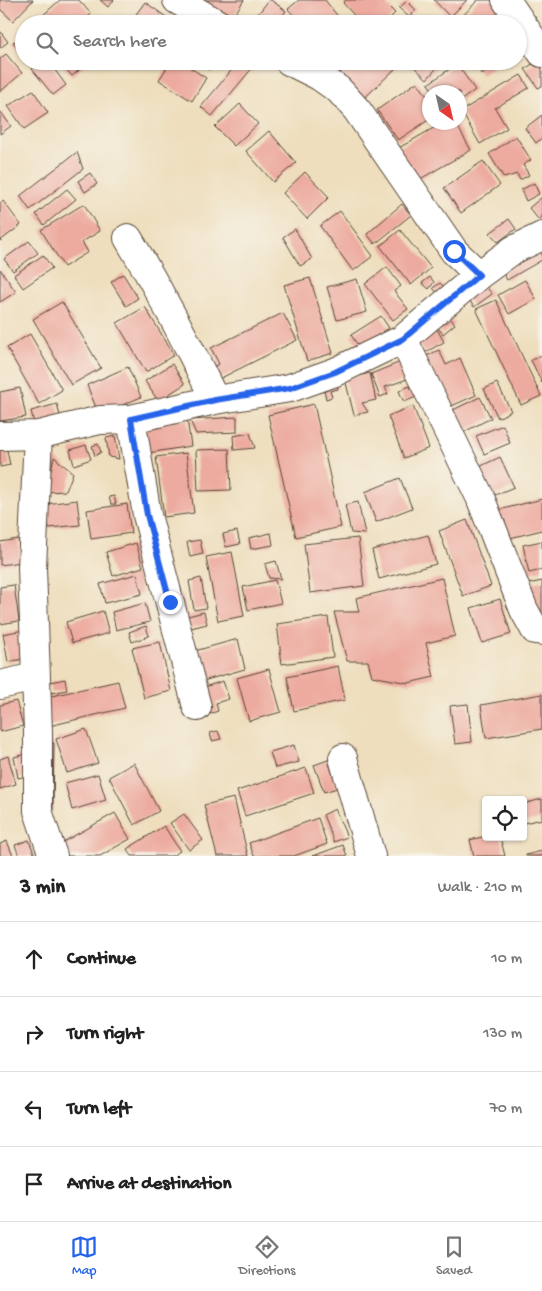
<!DOCTYPE html>
<html lang="en">
<head>
<meta charset="utf-8">
<style>
	body { margin:0; font-family:"Gochi Hand",sans-serif; background:#f6f6f6; color:#222 }
	.controls { position:absolute; right:15px; bottom:15px; display:grid; overflow:hidden; border-radius:5px; box-shadow:0 1px 4px #0004 }
	.controls button { width:45px; height:45px; display:grid; place-items:center; padding:0; border:0; border-bottom:1px solid #e0e0e0; background:#fff; color:#222; font:25px sans-serif }
	.compass { position:absolute; left:422px; top:85px; width:45px; height:45px; border-radius:50%; background:#fff; box-shadow:0 1px 4px #0004; rotate:146deg }
	.stop { position:absolute; width:15px; height:15px; margin:-11px; border:4px solid #2563eb; border-radius:50%; background:#fff }
	.stop.end { background:#2563eb; border-color:#fff; box-shadow:0 1px 5px #0008 }
	.list { margin:0; padding:0; list-style:none }
	h2 { display:flex; justify-content:space-between; align-items:center; height:65px; margin:0; padding:0 20px; font-size:21px }
	h2 small { font-size:16px; font-weight:400; color:#767676 }
	.list li { display:grid; grid-template-columns:32px 1fr auto; gap:15px; align-items:center; box-sizing:border-box; height:75px; padding:0 20px; border-top:1px solid #e0e0e0 }
	.list b { display:block; font-size:19px; white-space:nowrap }
	.list em { font-size:16px; font-style:normal; color:#767676 }
	.icon { flex:none; width:28px; height:28px; fill:none; stroke:currentColor; stroke-width:2; stroke-linecap:round; stroke-linejoin:round }
	.map { position:relative; flex:none; width:542px; height:856px; overflow:hidden }
	.search { position:absolute; background:#fff; box-shadow:0 1px 4px #0004; left:15px; right:15px; top:15px; height:55px; display:flex; align-items:center; gap:12px; box-sizing:border-box; padding:0 18px; border-radius:28px; color:#767676; font-size:19px }
	.sheet { height:365px; background:#fff }
	nav { display:flex; justify-content:space-around; align-items:center; box-sizing:border-box; height:70px; border-top:1px solid #e0e0e0; background:#fff; font-size:14px; color:#767676 }
	nav a { display:grid; justify-items:center; gap:2px }
	nav .on { color:#2563eb }
	.map>svg:first-child { display:block }
	.building { fill:#edaa9f }
	.lines { fill:none; stroke-linecap:round; stroke-linejoin:round }
	.minor-casing { stroke:#564536; stroke-width:30 }
	.minor { stroke:#fff; stroke-width:28 }
	.route { stroke:#2563eb; stroke-width:6 }
</style>
</head>
<body>
<div class="map">
<svg width="542" height="856" viewBox="0 0 542 856">
	<rect width="100%" height="100%" fill="#f7f3e8"/>
	<filter id="ink" filterUnits="userSpaceOnUse"><feTurbulence type="fractalNoise" baseFrequency=".02" numOctaves="2"/><feDisplacementMap in="SourceGraphic" scale="10" xChannelSelector="R" yChannelSelector="G"/><feConvolveMatrix kernelMatrix="1 2 1 2 8 2 1 2 1" color-interpolation-filters="sRGB"/></filter>
	<filter id="wash" filterUnits="userSpaceOnUse"><feTurbulence type="fractalNoise" baseFrequency=".0096" numOctaves="4" result="noise"/><feDisplacementMap in="SourceGraphic" scale="20" xChannelSelector="R" yChannelSelector="G"/><feGaussianBlur stdDeviation="1.12" result="paint"/><feColorMatrix in="noise" values="0 0 0 0 0 0 0 0 0 0 0 0 0 0 0 0 0 1.4 0 .05"/><feComposite in="paint" operator="in"/></filter>
	<g filter="url(#wash)">
		<rect width="100%" height="100%" fill="#eedebd"/>
		<g id="blocks">
			<path class="building" d="M0 0H33L13 21 0 9Z
				M60 0H79L91 14 81 24H33Z
				M100 0H114L108 7Z
				M199 0H244L231 20Z
				M269 0H271L286 11 276 24H250Z
				M299 0H325L344 24H301L288 9Z
				M346 0H382L395 13 384 24H362L343 3Z
				M434 0H467L450 17Z
				M478 0H491L503 12 491 24H455Z
				M407 1 416 10 409 17 399 8Z
				M145 2 176 24H129Z
				M0 31 8 42 0 48Z
				M24 38V55L13 42Z
				M6 54 22 73 0 92V59Z
				M42 61H48L66 85 53 95 32 69Z
				M59 61H90L72 76Z
				M171 61H180L206 78 192 101 159 80Z
				M196 61H215L209 70Z
				M239 61H248L254 66 212 116 201 107Z
				M352 61H387L395 69 358 104 334 79Z
				M419 61H443L427 79 414 67Z
				M473 61H501L482 75Z
				M537 61 542 69V86L538 88 525 69Z
				M457 64 475 90 460 101V92H434L428 84Z
				M521 75 529 88 495 108 507 128 480 144 461 111Z
				M417 82 430 100V119L398 140 377 110Z
				M33 90 48 113 24 129 8 106Z
				M240 104 258 124 234 146 215 127Z
				M0 111 11 126 0 134Z
				M542 115V138L536 143 525 128Z
				M444 122H455L471 150 415 182 397 149Z
				M269 131 296 163 273 182 246 151Z
				M516 136 531 160 523 165 529 175 520 180 517 174 504 178 489 154Z
				M77 152 83 169 30 210 20 196Z
				M483 161 500 185 461 213 444 188Z
				M305 172 329 197 307 219 283 193Z
				M90 173 97 184 85 192 78 181Z
				M534 183 539 194 526 201 521 190Z
				M67 189 76 199 44 225 36 214Z
				M542 197V217L539 220 529 208Z
				M3 201 21 225 0 241V203Z
				M84 204 100 231 82 242 88 252 64 267 41 230Z
				M402 204 411 215 375 244 367 234Z
				M340 211 373 256 353 271 320 226Z
				M509 219 516 229 498 242 490 233Z
				M295 229 312 259 300 266 283 237Z
				M400 230 431 268 411 285 380 246Z
				M29 241 38 253 13 271 4 259Z
				M542 250V260L507 280 503 273Z
				M43 255 52 268 23 288 14 275Z
				M387 267 401 286 394 291 408 309 393 320 365 284Z
				M0 269 16 292 0 302Z
				M123 274 138 298 126 306 111 282Z
				M430 277 434 282 429 289 422 283Z
				M310 278 333 353 307 361 284 285Z
				M357 279 367 312 337 320 327 287Z
				M525 280 536 299 509 314 498 295Z
				M440 283 446 289 439 295 433 288Z
				M484 284 492 294 474 307 467 297Z
				M496 300 541 396 521 405 476 309Z
				M62 302 101 368 71 385 33 319Z
				M145 307 174 355 146 372 117 323Z
				M283 313 297 340 215 381 209 369 219 364 211 348Z
				M446 313 455 324 443 334 434 323Z
				M381 316 389 328 359 347 351 335Z
				M436 327 444 342 424 353 415 338Z
				M30 334 62 390 39 404 7 348Z
				M439 350 446 365 460 358 476 395 445 409 422 358Z
				M542 355V383L531 360Z
				M403 361 410 378 385 387 388 394 380 397 371 374Z
				M172 364 185 384 158 401 145 381Z
				M128 367 141 397 99 415 87 385Z
				M370 373 376 400 362 403 368 412 354 415 345 379Z
				M336 380 338 389 330 391 332 397 326 399 323 385Z
				M416 383 421 395 404 402 399 391Z
				M497 383 511 411 498 418 484 389Z
				M20 388 26 417 0 421V392Z
				M480 397 491 418 464 432 453 410Z
				M57 404 61 420 35 427 31 411Z
				M314 404 341 527 296 537 268 415Z
				M413 406 429 448 404 458 388 416Z
				M237 417V432L196 434 190 420Z
				M187 419 191 446 142 454 138 427Z
				M503 425 510 443 484 454 476 436Z
				M250 433 255 448 234 450 233 436Z
				M115 436 119 459 109 457 106 438Z
				M5 441 10 465 0 467V442Z
				M98 444 101 452 95 456 92 446Z
				M86 445 91 459 74 465 70 450Z
				M229 449 231 490 198 491 196 450Z
				M186 453 194 513 164 517 156 457Z
				M54 457 73 473 66 491 46 492Z
				M500 457 514 487 490 497 477 468Z
				M400 478 412 508 376 522 365 492Z
				M114 496 116 504H111L109 497Z
				M542 499V530L502 540 495 511Z
				M77 500 80 525 49 528 46 504Z
				M358 502 365 534 351 533 345 505Z
				M127 504 131 533 91 539 87 510Z
				M467 520 491 586 463 596 439 531Z
				M237 531 240 544 226 547 223 534Z
				M271 533 273 545 251 549 249 538Z
				M428 535 436 564 379 579 372 550Z
				M358 538 364 586 310 593 304 544Z
				M18 539 21 562 0 565V542Z
				M200 540 203 554 190 557 187 542Z
				M542 541V570L529 573 523 545Z
				M136 543 143 567 113 576 106 552Z
				M232 552 244 616 218 621 206 557Z
				M276 561 281 579 269 578 265 564Z
				M137 574 142 594 105 603 100 584Z
				M201 578 206 608 194 610 189 581Z
				M442 578 455 636 426 643 434 677 408 683 372 676 368 661H347L334 612H359L356 598Z
				M275 580 281 603 248 610 243 587Z
				M542 581V625L528 584Z
				M14 585 19 621 0 624V587Z
				M182 594 188 616 204 612 207 624 183 630 173 596Z
				M500 599 511 634 482 643 471 608Z
				M145 603 150 622 116 630 112 612Z
				M103 611 109 633 72 643 66 622Z
				M328 617 333 657 282 664 277 624Z
				M146 626 149 636 132 642 129 632Z
				M23 630 28 658 8 662 3 634Z
				M238 639 245 669 199 682 191 652Z
				M160 642 171 691 144 698 132 648Z
				M338 666 345 700 294 711 287 677Z
				M269 669 281 712 249 721 237 678Z
				M65 679 67 690 51 693 50 682Z
				M118 681 125 708 49 726 43 698Z
				M223 681 229 699 216 703 218 711 204 716 195 690Z
				M542 694V729L486 738 481 705Z
				M16 701 23 726 0 732V705Z
				M468 704 472 742 455 744 450 706Z
				M86 729 98 763 67 773 56 739Z
				M218 731 221 739 212 741 210 733Z
				M45 743H54L53 810 45 809Z
				M294 745 299 762 275 768 270 752Z
				M26 754 27 776 18 778 14 757Z
				M8 756 16 784 0 789V759Z
				M328 760 337 788 324 792 314 765Z
				M134 763 159 811 134 825 109 777Z
				M306 768 314 793 245 816 237 791Z
				M98 774 106 800 72 810 65 783Z
				M234 798 248 856H217L204 805Z
				M542 799V819L524 823 523 804Z
				M335 809 347 837 334 842 323 815Z
				M115 813 130 839 100 856H62L56 846Z
				M184 814 203 840 189 850 170 823Z
				M318 818 327 844 294 856H254L249 843Z
				M164 826 180 851 172 856H132L127 849Z
				M486 836V837H500L505 856H474L470 840Z
				M29 840 35 856H19L15 845Z
				M7 841 13 856H0V844Z
				M343 845 347 856H313Z
				M542 851V856H526V855Z"/>
		</g>
	</g>
	<g filter="url(#ink)">
		<use href="#blocks" fill-opacity="0" stroke="#564536" stroke-width="1"/>
		<g class="lines">
			<defs>
				<path id="minor" d="M177 0 218 24
					M506 0 542 53
					M289 61 319 76 339 90 357 110 454 251 479 275
					M128 238C160 291 188 344 215 400
					M403 339 480 497 524 610 535 630 542 631
					M131 419 147 515 197 707
					M38 435 32 568 38 732V811L53 856
					M0 436 38 435 100 420 131 419 215 400 290 388 335 372 403 339 479 275 513 250 542 236
					M0 685 35 677
					M343 758 371 856"/>
			</defs>
			<use href="#minor" class="minor-casing"/>
			<use href="#minor" class="minor"/>
		</g>
	</g>
	<g class="lines" filter="url(#ink)">
		<path class="route" d="M170 602 147 515 131 419 215 400 290 388 335 372 403 339 479 275 454 251"/>
	</g>
</svg>
<div class="controls">
<button><svg class="icon" aria-label="locate" viewBox="0 0 24 24"><circle cx="12" cy="12" r="6"/><path d="M12 2v4M12 18v4M2 12h4M18 12h4"/></svg></button>
</div>
<svg class="compass" viewBox="-18 -18 36 36"><path d="M0-13l5 13h-10z" fill="#e53935"/><path d="M0 13l5-13h-10z" fill="#767676"/></svg>
<div class="stop" style="left:454px;top:251px"></div>
<div class="stop end" style="left:170px;top:602px"></div>
<div class="search"><svg class="icon" aria-label="search" viewBox="0 0 24 24"><circle cx="10" cy="10" r="6"/><path d="M15 15l6 6"/></svg>Search here</div>
</div>
<section class="sheet">
<h2>3 min<small>Walk · 210 m</small></h2>
<ul class="list">
<li><svg class="icon" aria-label="ahead" viewBox="0 0 24 24"><path d="M12 20V5M6 11l6-6 6 6"/></svg><div><b>Continue</b></div><em>10 m</em></li>
<li><svg class="icon" aria-label="right" viewBox="0 0 24 24"><path d="M7 20v-9h11M14 6l5 5-5 5"/></svg><div><b>Turn right</b></div><em>130 m</em></li>
<li><svg class="icon" aria-label="left" viewBox="0 0 24 24"><path d="M17 20v-9H6M10 6l-5 5 5 5"/></svg><div><b>Turn left</b></div><em>70 m</em></li>
<li><svg class="icon" aria-label="arrive" viewBox="0 0 24 24"><path d="M6 21V4h12l-3 4 3 4H6"/></svg><div><b>Arrive at destination</b></div></li>
</ul>
</section>
<nav>
<a class="on"><svg class="icon" aria-label="map" viewBox="0 0 24 24"><path d="M3 6l6-2 6 2 6-2v14l-6 2-6-2-6 2zM9 4v14M15 6v14"/></svg>Map</a>
<a><svg class="icon" aria-label="directions" viewBox="0 0 24 24"><path d="M12 3l9 9-9 9-9-9zM9 14v-3h6M13 9l2 2-2 2"/></svg>Directions</a>
<a><svg class="icon" aria-label="saved" viewBox="0 0 24 24"><path d="M7 4h10v16l-5-4-5 4z"/></svg>Saved</a>
</nav>
</body>
</html>
